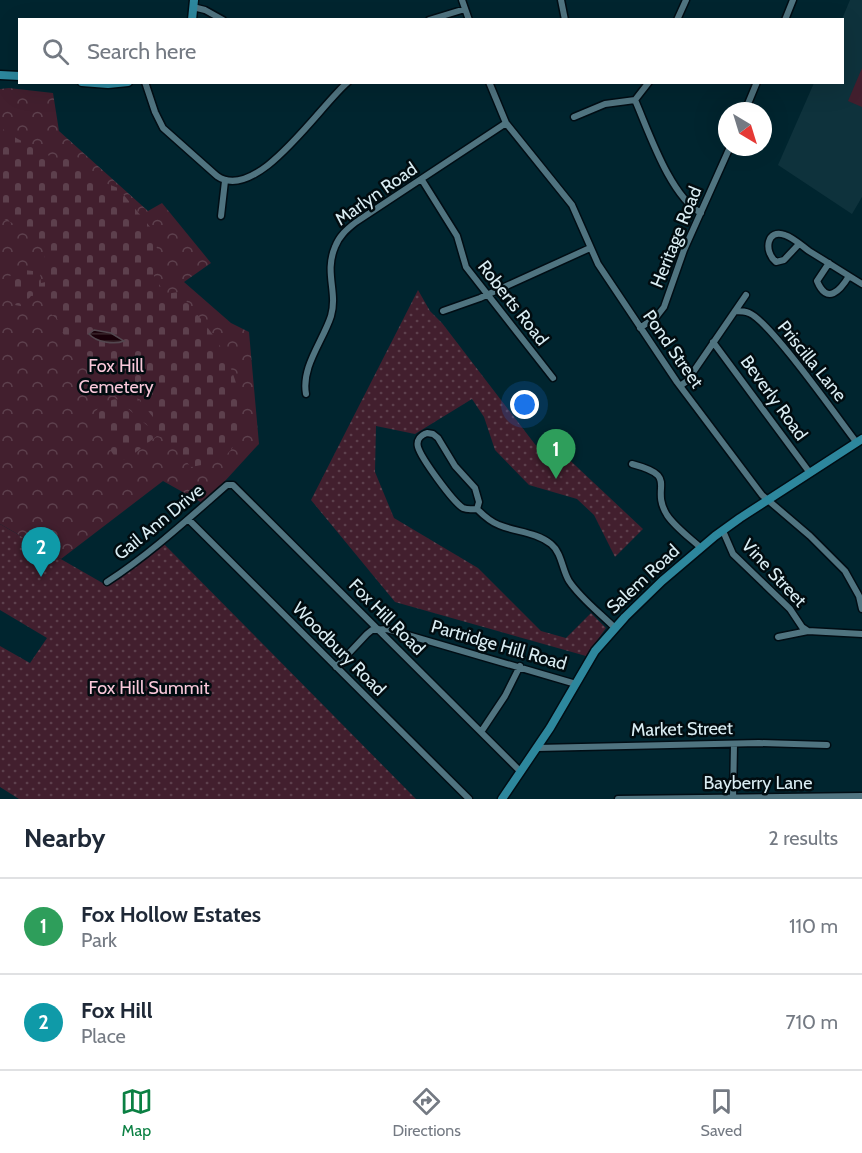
<!DOCTYPE html>
<html lang="en">
<head>
<meta charset="utf-8">
<style>
	body { margin:0; font-family:Cabin,sans-serif; background:#f6f6f7; color:#1f2937 }
	.compass { position:absolute; left:718px; top:102px; width:54px; height:54px; border-radius:50%; background:#fff; box-shadow:0 6px 24px #0002; rotate:142deg }
	.you { position:absolute; left:525px; top:405px; width:21px; height:21px; margin:-15px; border:4px solid #fff; border-radius:50%; background:#1a73e8; box-shadow:0 0 0 9px #1a73e833 }
	.badge { display:grid; place-items:center; width:39px; height:39px; border-radius:50%; background:#0b8043; color:#fff; font-size:20px; font-weight:700 }
	.pin { position:absolute; translate:-50% -50px; filter:drop-shadow(0 2px 3px #0008) }
	.pin::after { content:''; position:absolute; top:32px; width:21px; height:18px; background:inherit; clip-path:polygon(0 0,100% 0,50% 100%) }
	.list { margin:0; padding:0; list-style:none }
	h2 { display:flex; justify-content:space-between; align-items:center; height:78px; margin:0; padding:0 24px; font-size:26px }
	h2 small { font-size:20px; font-weight:400; color:#747a83 }
	.list li { display:grid; grid-template-columns:39px 1fr auto; gap:18px; align-items:center; box-sizing:border-box; height:96px; padding:0 24px; border-top:2px solid #e0e1e3 }
	.list b { display:block; font-size:22px; white-space:nowrap }
	.list p { margin:0; font-size:20px; white-space:nowrap; color:#747a83 }
	.list em { font-size:20px; font-style:normal; color:#747a83 }
	.icon { flex:none; width:33px; height:33px; fill:none; stroke:currentColor; stroke-width:2; stroke-linecap:round; stroke-linejoin:round }
	.map { position:relative; flex:none; width:862px; height:799px; overflow:hidden }
	.search { position:absolute; background:#fff; box-shadow:0 6px 24px #0002; left:18px; right:18px; top:18px; height:66px; display:flex; align-items:center; gap:15px; box-sizing:border-box; padding:0 21px; border-radius:0px; color:#747a83; font-size:22px }
	.sheet { height:270px; background:#fff }
	nav { display:flex; justify-content:space-around; align-items:center; box-sizing:border-box; height:84px; border-top:2px solid #e0e1e3; background:#fff; font-size:16px; color:#747a83 }
	nav a { display:grid; justify-items:center; gap:3px }
	nav .on { color:#0b8043 }
	.map>svg:first-child { display:block }
	.built { fill:#0e323c }
	.green { fill:url(#green-dots) }
	.forest { fill:url(#forest-crowns) }
	.cemetery { fill:url(#cemetery-stones) }
	.pitch { fill:#421f2e }
	.water { fill:url(#water-rules); stroke:#53474f; stroke-width:1.5 }
	.lines { fill:none; stroke-linecap:round; stroke-linejoin:round }
	.minor-casing { stroke:#000d14; stroke-width:9 }
	.major-casing { stroke:#000d14; stroke-width:11 }
	.minor { stroke:#507480; stroke-width:6 }
	.major { stroke:#2d879d; stroke-width:8 }
	.labels { text-anchor:middle; dominant-baseline:central; stroke-width:5; stroke-linejoin:round; paint-order:stroke }
	.street-label { font-size:18px; fill:#daedf3; stroke:#010c10 }
	.park-label { font-size:18px; fill:#f9c8da; stroke:#010c10 }
</style>
</head>
<body>
<div class="map">
<svg width="862" height="799" viewBox="0 0 862 799">
	<defs>
		<pattern id="green-dots" width="8" height="8" patternUnits="userSpaceOnUse" patternTransform="scale(1.5)"><rect width="8" height="8" fill="#421f2e"/><path d="M2 2h.1M6 6h.1" fill="none" stroke="#5d404d" stroke-width="1.8" stroke-linecap="round"/></pattern>
		<pattern id="forest-crowns" width="20" height="18" patternUnits="userSpaceOnUse" patternTransform="scale(1.5)"><rect width="20" height="18" fill="#421f2e"/><path d="M2 6a3 3 0 1 1 6 0M12 15a3 3 0 1 1 6 0" fill="none" stroke="#5d404d"/></pattern>
		<pattern id="cemetery-stones" width="16" height="16" patternUnits="userSpaceOnUse" patternTransform="scale(1.5)"><rect width="16" height="16" fill="#421f2e"/><path d="M2 7V4a2 2 0 0 1 4 0v3zM10 15v-3a2 2 0 0 1 4 0v3z" fill="#5d404d"/></pattern>
		<pattern id="water-rules" width="6" height="5" patternUnits="userSpaceOnUse" patternTransform="scale(1.5)"><rect width="6" height="5" fill="#190009"/><path d="M0 2.5h6" fill="none" stroke="#3a262d"/></pattern>
	</defs>
	<rect width="100%" height="100%" fill="#00252f"/>
	<path class="built" d="M850 0H862V197L852 214 778 165 814 83 842 82V19Z"/>
	<path class="green" d="M418 290 430 311 442 323 547 460 559 450 643 529 615 557 594 515 577 499 529 485 495 450 484 417 472 399 415 434 376 426 375 472 394 518 478 568 541 631 566 638 591 613 606 628 586 656 395 602 311 500Z
		M0 524 106 585 164 544 416 799H19L0 787V646L30 663 47 638 0 610Z"/>
	<path class="forest" d="M9 88 53 93 59 131 148 211 162 203 211 263 184 282 231 323 249 332 259 444 257 446 204 504 163 481 61 559 0 524V89Z"/>
	<path class="cemetery" d="M0 124 5 132 55 159 77 157 100 181 118 188 151 228 158 252 154 276 165 294 179 292C193 310 210 328 221 348 238 377 256 435 222 458 213 464 201 465 191 467L166 438 157 436C144 445 134 456 118 462L111 451 109 441 91 417 100 406 94 397 102 396 105 401 117 399 150 428 157 422 136 396H130C121 374 106 360 82 354L77 356 59 327 64 324 51 314 42 295 31 296 26 302V307L15 305 13 295 5 286C9 268 26 268 40 273L41 283 46 282C46 236 41 237 0 217Z"/>
	<path class="pitch" d="M862 68V107L848 101Z"/>
	<path class="water" d="M94 330 111 333 124 341C114 345 96 342 89 334Z"/>
	<g class="lines">
		<defs>
			<path id="minor" d="M462 0 469 20
				M561 0 565 20
				M193 7 205 10 223 20
				M429 20 465 9
				M677 20 686 0
				M785 20 793 0
				M145 82 155 112 163 128 217 176C257 204 320 105 348 82
				M489 82 506 123 572 205 598 264 677 382 762 495 810 536 845 571 859 596 862 609
				M635 100C649 132 670 196 701 213
				M745 111 757 82
				M574 117 605 104 635 100 649 82
				M422 180 457 236 466 267 553 378
				M221 216 225 181
				M799 244 784 260 776 262C763 251 767 228 785 235 794 238 802 246 809 251 827 262 844 273 862 284
				M829 263 817 281C827 305 840 291 849 276
				M443 311 480 298 590 248
				M735 311C739 311 745 311 749 313 770 321 839 420 857 443
				M640 328 657 316 664 307 684 250 730 147
				M713 342 810 473
				M680 386 687 381 746 295
				M306 394C301 367 323 341 331 316 338 292 324 273 335 247 339 236 347 229 356 222L506 123
				M427 433 433 434 438 438 455 466 475 488 479 502 477 509C471 509 468 510 463 508 453 502 421 458 418 447 416 440 421 435 427 433Z
				M632 464C681 477 649 486 667 515 675 527 690 538 701 548
				M477 509C483 515 490 522 499 525 516 532 536 532 551 544 562 553 562 570 569 581 581 599 600 613 615 628
				M188 519 469 799
				M723 531 733 554 790 609 802 627 808 631
				M107 582C150 554 188 519 227 485H233L521 772
				M778 637 808 631 862 634
				M336 667 367 634 372 630 387 629 576 684
				M481 732 505 696 520 666
				M537 748 759 743 827 745
				M618 799 862 796
				M733 799 734 744"/>
			<path id="major" d="M192 20 194 0
				M0 75 20 76
				M82 82 108 84 128 82
				M502 799 550 728 595 651 625 617 662 581 715 536 740 518 862 439"/>
		</defs>
		<use href="#minor" class="minor-casing"/>
		<use href="#major" class="major-casing"/>
		<use href="#minor" class="minor"/>
		<use href="#major" class="major"/>
	</g>
	<g class="labels">
		<g class="street-label">
			<text transform="translate(376 194) rotate(-35)">Marlyn Road</text>
			<text transform="translate(676 237) rotate(-68)">Heritage Road</text>
			<text transform="translate(513 303) rotate(52)">Roberts Road</text>
			<text transform="translate(673 349) rotate(55)">Pond Street</text>
			<text transform="translate(812 361) rotate(51)">Priscilla Lane</text>
			<text transform="translate(774 398) rotate(54)">Beverly Road</text>
			<text transform="translate(159 522) rotate(-39)">Gail Ann Drive</text>
			<text transform="translate(774 573) rotate(47)">Vine Street</text>
			<text transform="translate(643 579) rotate(-43)">Salem Road</text>
			<text transform="translate(387 617) rotate(45)">Fox Hill Road</text>
			<text transform="translate(499 645) rotate(16)">Partridge Hill Road</text>
			<text transform="translate(339 649) rotate(45)">Woodbury Road</text>
			<text transform="translate(682 729) rotate(-1)">Market Street</text>
			<text x="758" y="783">Bayberry Lane</text>
		</g>
		<g class="park-label">
			<text x="116" y="366">Fox Hill<tspan x="116" dy="21">Cemetery</tspan></text>
			<text x="149" y="688">Fox Hill Summit</text>
		</g>
	</g>
</svg>
<svg class="compass" viewBox="-18 -18 36 36"><path d="M0-13l5 13h-10z" fill="#e53935"/><path d="M0 13l5-13h-10z" fill="#747a83"/></svg>
<div class="you"></div>
<div class="pin badge" style="left:556px;top:479px;background:#2e9e5b">1</div>
<div class="pin badge" style="left:41px;top:577px;background:#0f9aa8">2</div>
<div class="search"><svg class="icon" aria-label="search" viewBox="0 0 24 24"><circle cx="10" cy="10" r="6"/><path d="M15 15l6 6"/></svg>Search here</div>
</div>
<section class="sheet">
<h2>Nearby<small>2 results</small></h2>
<ul class="list">
<li><span class="badge" style="background:#2e9e5b">1</span><div><b>Fox Hollow Estates</b><p>Park</p></div><em>110 m</em></li>
<li><span class="badge" style="background:#0f9aa8">2</span><div><b>Fox Hill</b><p>Place</p></div><em>710 m</em></li>
</ul>
</section>
<nav>
<a class="on"><svg class="icon" aria-label="map" viewBox="0 0 24 24"><path d="M3 6l6-2 6 2 6-2v14l-6 2-6-2-6 2zM9 4v14M15 6v14"/></svg>Map</a>
<a><svg class="icon" aria-label="directions" viewBox="0 0 24 24"><path d="M12 3l9 9-9 9-9-9zM9 14v-3h6M13 9l2 2-2 2"/></svg>Directions</a>
<a><svg class="icon" aria-label="saved" viewBox="0 0 24 24"><path d="M7 4h10v16l-5-4-5 4z"/></svg>Saved</a>
</nav>
</body>
</html>
